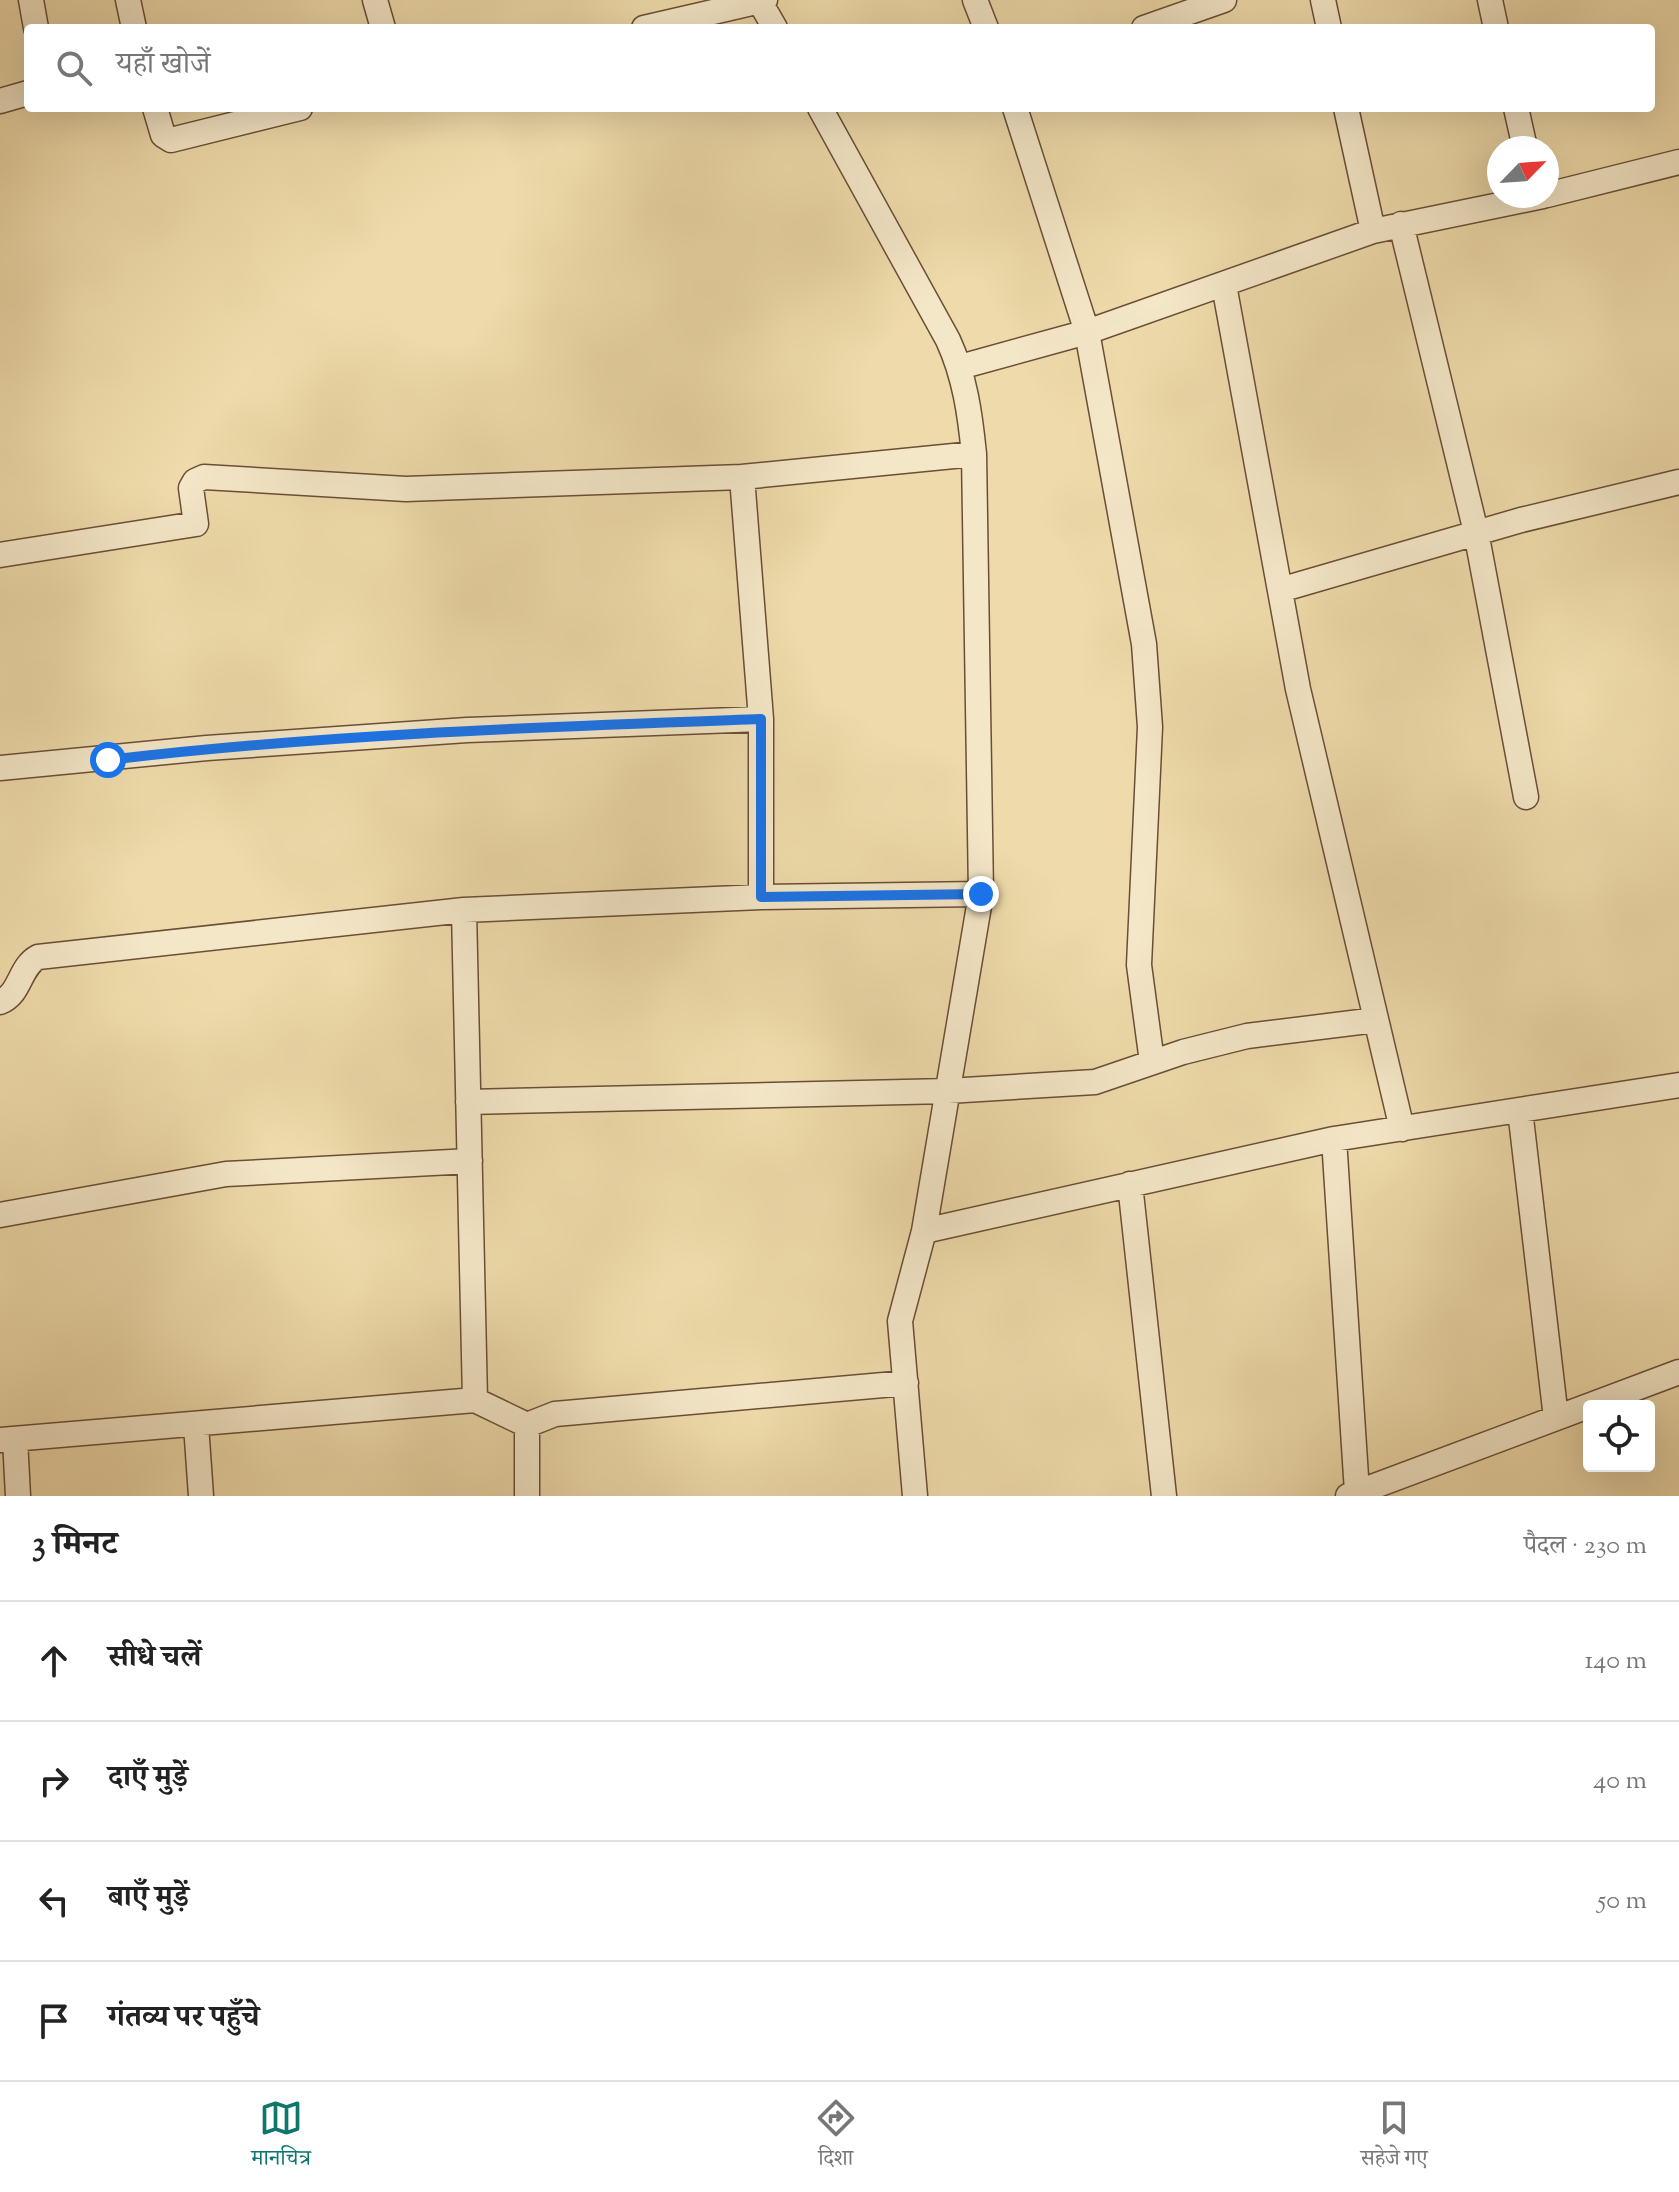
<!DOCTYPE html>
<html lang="hi">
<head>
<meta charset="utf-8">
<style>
	body { margin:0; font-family:"Sorts Mill Goudy","Noto Serif Devanagari",serif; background:#f6f6f6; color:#222 }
	.controls { position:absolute; right:24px; bottom:24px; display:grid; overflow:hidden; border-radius:8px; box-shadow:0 8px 32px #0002 }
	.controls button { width:72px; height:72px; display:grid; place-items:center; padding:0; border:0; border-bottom:2px solid #e0e0e0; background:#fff; color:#222; font:40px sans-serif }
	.compass { position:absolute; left:1487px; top:136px; width:72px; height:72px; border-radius:50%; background:#fff; box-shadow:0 8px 32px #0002; rotate:65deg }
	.stop { position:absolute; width:24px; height:24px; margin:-18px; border:6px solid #1a73e8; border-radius:50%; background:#fff }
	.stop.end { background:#1a73e8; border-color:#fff; box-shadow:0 2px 8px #0008 }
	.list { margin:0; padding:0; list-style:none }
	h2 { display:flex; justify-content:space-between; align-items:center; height:104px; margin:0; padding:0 32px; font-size:34px }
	h2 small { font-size:26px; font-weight:400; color:#767676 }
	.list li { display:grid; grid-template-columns:52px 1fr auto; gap:24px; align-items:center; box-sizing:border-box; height:120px; padding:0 32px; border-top:2px solid #e0e0e0 }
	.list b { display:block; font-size:30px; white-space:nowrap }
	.list em { font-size:26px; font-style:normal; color:#767676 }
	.icon { flex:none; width:44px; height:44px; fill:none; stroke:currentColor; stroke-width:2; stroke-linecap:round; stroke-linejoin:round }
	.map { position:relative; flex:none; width:1679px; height:1496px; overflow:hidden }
	.search { position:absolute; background:#fff; box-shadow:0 8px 32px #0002; left:24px; right:24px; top:24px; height:88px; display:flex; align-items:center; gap:20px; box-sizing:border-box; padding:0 28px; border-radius:8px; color:#767676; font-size:30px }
	.sheet { height:584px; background:#fff }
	nav { display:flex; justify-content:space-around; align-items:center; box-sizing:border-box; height:112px; border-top:2px solid #e0e0e0; background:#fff; font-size:22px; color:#767676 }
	nav a { display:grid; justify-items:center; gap:4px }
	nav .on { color:#0f766e }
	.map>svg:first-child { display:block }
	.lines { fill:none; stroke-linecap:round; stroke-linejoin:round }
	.street-casing { stroke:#6a4e36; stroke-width:27 }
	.street { stroke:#f4e7c8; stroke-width:24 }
	.route { stroke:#1a73e8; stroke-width:10 }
</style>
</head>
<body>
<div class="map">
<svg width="1679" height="1496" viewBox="0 0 1679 1496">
	<rect width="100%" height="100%" fill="#eedaaa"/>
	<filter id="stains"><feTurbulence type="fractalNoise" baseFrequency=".0025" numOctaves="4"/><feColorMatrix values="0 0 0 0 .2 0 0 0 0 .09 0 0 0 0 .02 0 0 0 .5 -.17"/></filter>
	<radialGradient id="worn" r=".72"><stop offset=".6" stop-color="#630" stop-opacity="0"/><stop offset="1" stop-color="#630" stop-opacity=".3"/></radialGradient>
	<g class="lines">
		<defs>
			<path id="street" d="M31 0 36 28
				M128 0 134 28
				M375 0 383 28
				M975 0 986 28
				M1323 0 1329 28
				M1490 0 1496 28
				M760 2 775 28
				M644 28 765 0
				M1144 28 1224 0
				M0 101 28 93
				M155 108 163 135 171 140 300 108
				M820 108 948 340C965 377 970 414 974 454L981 894 924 1231 900 1321 915 1496
				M1015 108 1087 332 1144 644 1150 727 1139 965 1152 1062
				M1346 108 1373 231
				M1516 108 1525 148
				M1547 195 1679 162
				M1401 224 1476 532 1526 797
				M1224 285 1298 689 1402 1129
				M960 367 1087 332 1373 231 1543 196
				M742 477 974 454
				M0 555 196 524 191 488 195 481 204 477 406 489 742 477 761 719V897
				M1280 590 1521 520 1679 482
				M0 768 207 748 467 730 761 719
				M0 1002C21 994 19 967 38 957L464 910 761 897 981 894
				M468 1102 948 1091 1095 1082 1183 1052 1247 1036 1376 1020
				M1520 1110 1556 1418
				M1334 1139 1357 1492
				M1130 1184 1164 1496
				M0 1215 226 1174 470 1161
				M924 1231 1334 1139 1679 1085
				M475 1400 527 1425 555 1414 906 1383
				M196 1425 201 1496
				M15 1439 18 1496
				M0 1440 475 1400 464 910
				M527 1496V1425
				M1348 1496 1679 1372"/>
		</defs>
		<use href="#street" class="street-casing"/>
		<use href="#street" class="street"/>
	</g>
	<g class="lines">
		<path class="route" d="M108 760C325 734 543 727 761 719V897L981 894"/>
	</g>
	<rect width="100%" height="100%" filter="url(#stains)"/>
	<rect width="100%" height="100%" fill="url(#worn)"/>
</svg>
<div class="controls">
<button><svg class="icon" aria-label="locate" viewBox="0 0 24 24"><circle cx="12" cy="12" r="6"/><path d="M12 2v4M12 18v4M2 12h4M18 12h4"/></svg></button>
</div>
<svg class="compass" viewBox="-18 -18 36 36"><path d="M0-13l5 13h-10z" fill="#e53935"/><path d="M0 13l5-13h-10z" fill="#767676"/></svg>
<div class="stop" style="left:108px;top:760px"></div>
<div class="stop end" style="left:981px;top:894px"></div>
<div class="search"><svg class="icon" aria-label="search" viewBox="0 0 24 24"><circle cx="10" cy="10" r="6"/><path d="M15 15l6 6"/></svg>यहाँ खोजें</div>
</div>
<section class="sheet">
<h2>3 मिनट<small>पैदल · 230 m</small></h2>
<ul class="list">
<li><svg class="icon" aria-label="ahead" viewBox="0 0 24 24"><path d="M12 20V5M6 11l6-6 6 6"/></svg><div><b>सीधे चलें</b></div><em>140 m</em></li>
<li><svg class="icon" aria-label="right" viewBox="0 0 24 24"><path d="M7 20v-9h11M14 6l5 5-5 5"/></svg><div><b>दाएँ मुड़ें</b></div><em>40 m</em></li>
<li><svg class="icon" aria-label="left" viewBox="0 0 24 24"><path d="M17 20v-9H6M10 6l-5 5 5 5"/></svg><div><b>बाएँ मुड़ें</b></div><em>50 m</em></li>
<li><svg class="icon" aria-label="arrive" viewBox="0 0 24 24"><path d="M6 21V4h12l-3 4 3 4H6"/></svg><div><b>गंतव्य पर पहुँचे</b></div></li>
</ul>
</section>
<nav>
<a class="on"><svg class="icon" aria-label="map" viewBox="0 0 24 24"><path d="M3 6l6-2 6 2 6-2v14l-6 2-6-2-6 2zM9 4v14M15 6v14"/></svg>मानचित्र</a>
<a><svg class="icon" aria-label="directions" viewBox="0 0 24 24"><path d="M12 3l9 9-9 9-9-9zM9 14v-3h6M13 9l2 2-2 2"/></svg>दिशा</a>
<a><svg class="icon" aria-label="saved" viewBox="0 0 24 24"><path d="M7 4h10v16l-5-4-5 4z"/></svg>सहेजे गए</a>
</nav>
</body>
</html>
